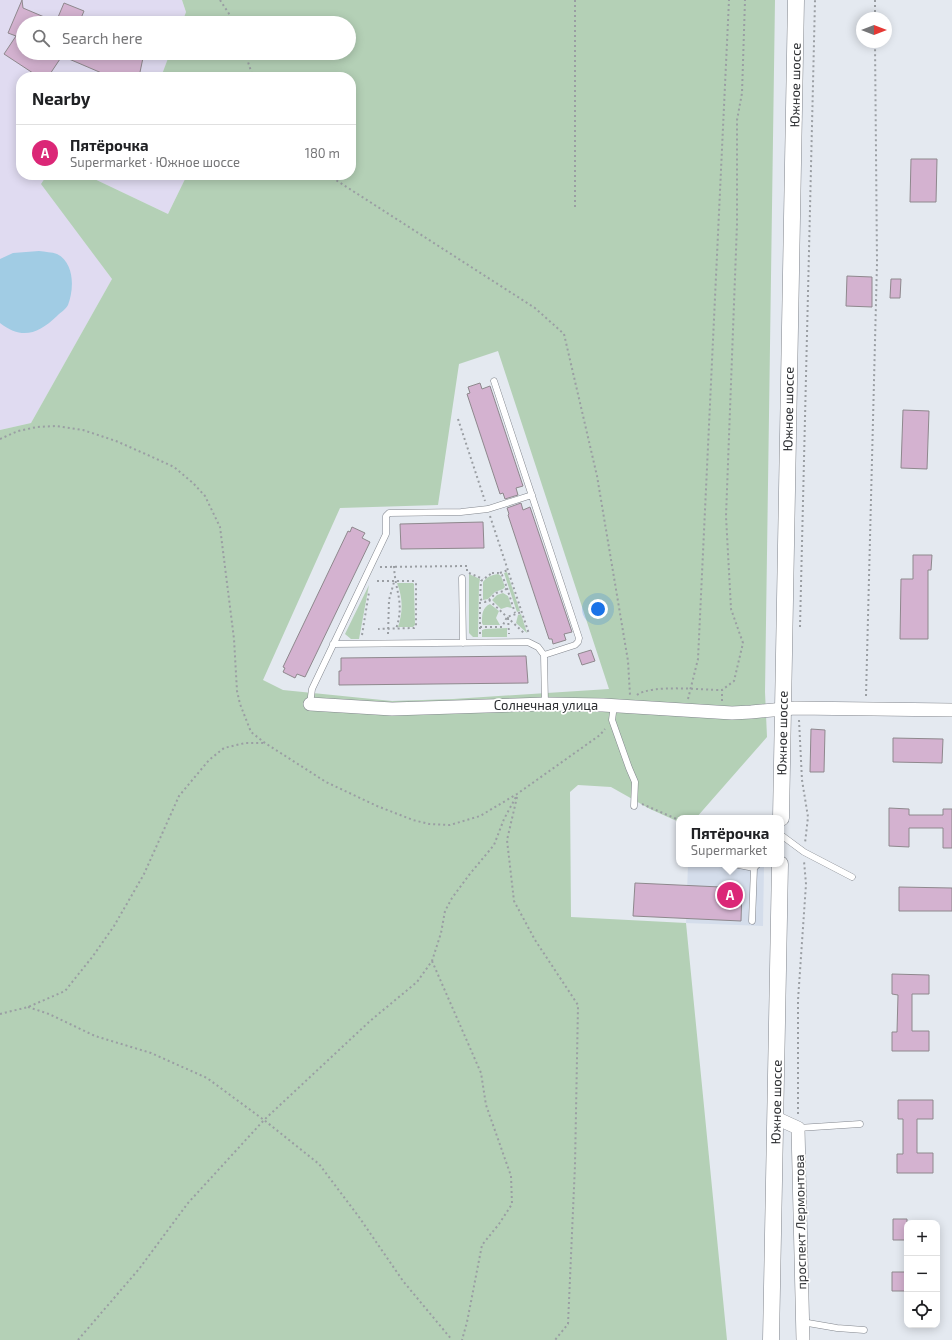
<!DOCTYPE html>
<html lang="en">
<head>
<meta charset="utf-8">
<style>
	body { margin:0; font-family:"Exo 2",sans-serif; background:#f2f2f2; color:#202124 }
	.controls { position:absolute; right:12px; bottom:12px; display:grid; overflow:hidden; border-radius:8px; box-shadow:0 2px 10px #0003 }
	.controls button { width:36px; height:36px; display:grid; place-items:center; padding:0; border:0; border-bottom:1px solid #e0e0e0; background:#fff; color:#202124; font:20px sans-serif }
	.compass { position:absolute; left:856px; top:12px; width:36px; height:36px; border-radius:50%; background:#fff; box-shadow:0 2px 10px #0003; rotate:90deg }
	.you { position:absolute; left:598px; top:609px; width:14px; height:14px; margin:-10px; border:3px solid #fff; border-radius:50%; background:#1a73e8; box-shadow:0 0 0 6px #1a73e833 }
	.badge { display:grid; place-items:center; width:26px; height:26px; border-radius:50%; background:#db2777; color:#fff; font-size:13px; font-weight:700 }
	.pin { position:absolute; translate:-50% -50%; border:2px solid #fff; box-shadow:0 1px 4px #0006 }
	.popup { position:absolute; left:676px; top:815px; width:108px; height:52px; box-sizing:border-box; display:grid; place-content:center; border-radius:8px; background:#fff; filter:drop-shadow(0 1px 3px #0005); font-size:13px; white-space:nowrap; color:#757577 }
	.popup b { font-size:15px; color:#202124 }
	.popup::after { content:''; position:absolute; left:50%; top:100%; margin-left:-8px; border:8px solid transparent; border-top-color:#fff }
	.list { margin:0; padding:0; list-style:none }
	h2 { display:flex; justify-content:space-between; align-items:center; height:52px; margin:0; padding:0 16px; font-size:17px }
	h2 small { font-size:13px; font-weight:400; color:#757577 }
	.list li { display:grid; grid-template-columns:26px 1fr auto; gap:12px; align-items:center; box-sizing:border-box; height:56px; padding:0 16px; border-top:1px solid #e0e0e0 }
	.list b { display:block; font-size:15px; white-space:nowrap }
	.list p { margin:0; font-size:13px; white-space:nowrap; color:#757577 }
	.list em { font-size:13px; font-style:normal; color:#757577 }
	.icon { flex:none; width:22px; height:22px; fill:none; stroke:currentColor; stroke-width:2; stroke-linecap:round; stroke-linejoin:round }
	.map { position:relative; flex:none; width:952px; height:1340px; overflow:hidden }
	.search { position:absolute; background:#fff; box-shadow:0 2px 10px #0003; left:16px; top:16px; width:340px; height:44px; display:flex; align-items:center; gap:10px; box-sizing:border-box; padding:0 14px; border-radius:22px; color:#757577; font-size:15px }
	.panel { position:absolute; background:#fff; box-shadow:0 2px 10px #0003; left:16px; top:72px; width:340px; height:108px; border-radius:16px }
	.map>svg:first-child { display:block }
	.built { fill:#d4ddeb }
	.industrial { fill:#e0dbf1 }
	.green { fill:#b4d0b6; fill-rule:evenodd }
	.water { fill:#a1cce4 }
	.building { fill:#d4b2d0; stroke:#8e888d }
	.lines { fill:none; stroke-linecap:round; stroke-linejoin:round }
	.service-casing { stroke:#82868d; stroke-width:7 }
	.minor-casing { stroke:#82868d; stroke-width:14 }
	.tertiary-casing { stroke:#82868d; stroke-width:17 }
	.path { stroke:#9a9ea3; stroke-width:2; stroke-dasharray:2 3; stroke-linecap:butt }
	.service { stroke:#fff; stroke-width:6 }
	.minor { stroke:#fff; stroke-width:13 }
	.tertiary { stroke:#fff; stroke-width:16 }
	.labels { text-anchor:middle; dominant-baseline:central; stroke-width:3.5; stroke-linejoin:round; paint-order:stroke }
	.street-label { font-size:13px; fill:#2c2e31; stroke:#fff }
</style>
</head>
<body>
<div class="map">
<svg width="952" height="1340" viewBox="0 0 952 1340">
	<rect width="100%" height="100%" fill="#e4e9f0"/>
	<path class="built" d="M688 864H761L764 866 763 926 686 923Z"/>
	<path class="industrial" d="M0 0H182L186 12 182 23H23V53H170L161 77H21V175H47L42 184 112 279 31 423 0 430Z
		M86 175H187L168 214Z"/>
	<path class="green" d="M182 0H775L765 692 767 737 696 818H679V822L650 809 611 787 578 785 570 792 571 917 686 923 727 1340H0V430L31 423 112 279 41 184 47 175H86L168 214 187 175H351V77H161L170 53H349V23H182L186 12ZM498 351 609 689 453 699 392 701 283 690 263 680 340 508 438 505 459 364Z
		M507 572 520 611 517 612 504 573Z
		M469 574 480 579 479 585 478 637H473L469 633Z
		M498 574 501 576 505 587 503 589 495 592 488 599 483 600V582C487 577 491 575 498 574Z
		M397 583H413L414 584 415 625 413 627H398C403 612 403 598 397 583Z
		M369 585 359 639H351L345 634Z
		M503 593 508 596 512 608 507 607 501 609 492 600 497 595Z
		M490 604 499 611 496 618 500 625H483L482 623C482 614 482 608 490 604Z
		M521 614 527 633 516 623 518 615Z
		M507 628V637H482V630L485 629Z"/>
	<path class="water" d="M39 251C45 252 52 252 57 254 75 263 74 290 68 305 66 309 60 313 57 316 38 334 22 340 0 323V259L13 253Z"/>
	<path class="building" d="M22 0 23 8 56 22 64 3 84 11 79 23H23V53H144L139 77H111L62 56 48 77H39L4 54 16 36 8 33Z
		M911 159H937L936 202H910Z
		M847 276 872 277V307L846 306Z
		M891 279H901L900 298H890Z
		M480 383 482 389 490 386 523 486 516 488 518 495 505 499 503 493 500 494 467 394 470 393 468 387Z
		M903 410 929 411 927 469 901 468Z
		M521 503 523 510 530 507 572 632 564 634 566 640 553 644 552 639H549L508 515 509 514 507 508Z
		M483 522 484 548 401 549 400 524Z
		M352 527 365 533 362 538 370 542 305 677 297 674 295 678 283 672 285 668 283 667 348 531 350 532Z
		M913 555H932L931 570H928V639H900L901 579H913Z
		M591 650 595 661 582 665 578 654Z
		M526 656 528 683 339 685V671H341V658Z
		M811 729 825 730 824 772H810Z
		M893 738 943 739 942 763 893 762Z
		M889 808 909 809V815H943V809H952V848H943V828H909V847L889 846Z
		M635 883 742 888 741 921 633 916Z
		M899 887 952 888V911H899Z
		M892 974 929 975V994H912V1031H929V1051H892V1032H897L898 995 892 994Z
		M898 1100H933V1119H917V1153H933V1173H897V1154H903V1119H898Z
		M893 1219H907V1240H893Z
		M892 1272H907V1291H892Z"/>
	<g class="lines">
		<defs>
			<path id="service" d="M494 381 579 638 578 642 575 645 544 655
				M462 578 463 643
				M333 644 528 642 538 647 544 655 545 704
				M310 704 312 689 386 534V516L389 513 461 512 488 509 532 495
				M614 705 612 720 629 768 635 782 634 806
				M781 835 804 852 852 877
				M734 864 754 868
				M752 921 754 868 758 864
				M798 1128 860 1124
				M802 1322 837 1328 864 1330"/>
			<path id="minor" d="M310 704 392 709 545 704 603 705 732 713 751 712 795 708 952 710
				M776 1118 798 1128 803 1340"/>
			<path id="tertiary" d="M781 818 796 0
				M771 1340 780 864"/>
		</defs>
		<use href="#service" class="service-casing"/>
		<use href="#minor" class="minor-casing"/>
		<use href="#tertiary" class="tertiary-casing"/>
		<path class="path" d="M220 0 235 23
			M575 0V210
			M875 0V18
			M245 53 253 77
			M328 175 535 308 564 334 597 476 628 661 630 695
			M458 419 485 501
			M0 439 18 431 37 427 56 426 83 430 116 441 150 456 174 467 193 483 205 496 220 527 234 639 237 691 240 704 251 732 265 743 326 782 377 806 413 820 429 824 450 825 480 816 517 794 600 735 605 729
			M490 516 529 634
			M394 566C395 592 405 602 396 629
			M380 567 467 566V571
			M469 573 483 579
			M492 573H498L502 575 507 588 504 591 496 593 489 600 485 602 482 601 480 598 481 581Z
			M500 573 508 570
			M377 581H414L416 583V626L414 628 378 629
			M507 588 515 613
			M489 600 525 634
			M508 618 509 634
			M480 627H502L507 617 522 612
			M800 627 815 0
			M388 634 389 600 394 582
			M480 634V600
			M362 635 369 592
			M637 695C652 684 702 690 722 690
			M866 696 877 263 875 42
			M688 699 698 659 729 0
			M722 701V690L734 681 743 643 731 609 726 516 737 224V120L742 93 745 0
			M799 720 802 780 808 817 805 843
			M517 797 507 840 514 901 535 940 578 1005 575 1165 568 1324 555 1340
			M642 804 679 820
			M432 961 481 1073 486 1105 511 1176 512 1204 499 1224 482 1245 467 1322 462 1340
			M28 1007 49 1014 95 1036 151 1053 207 1078 264 1120 319 1164 359 1217 403 1281 452 1340
			M0 1014 28 1007 65 991 93 956 114 926 144 874 179 796 209 760 224 748 245 743H264
			M798 1114V1000L806 884 804 861
			M78 1340 139 1269 188 1203 264 1120 370 1021 417 982 432 961 441 933 445 911 452 898 469 875 494 845 504 819 517 795"/>
		<use href="#service" class="service"/>
		<use href="#minor" class="minor"/>
		<use href="#tertiary" class="tertiary"/>
	</g>
	<g class="labels">
		<g class="street-label">
			<text transform="translate(795 85) rotate(-89)">Южное шоссе</text>
			<text transform="translate(788 409) rotate(-89)">Южное шоссе</text>
			<text x="546" y="705">Солнечная улица</text>
			<text transform="translate(782 733) rotate(-89)">Южное шоссе</text>
			<text transform="translate(776 1102) rotate(-89)">Южное шоссе</text>
			<text transform="translate(800 1222) rotate(-91)">проспект Лермонтова</text>
		</g>
	</g>
</svg>
<div class="controls">
<button>+</button>
<button>−</button>
<button><svg class="icon" aria-label="locate" viewBox="0 0 24 24"><circle cx="12" cy="12" r="6"/><path d="M12 2v4M12 18v4M2 12h4M18 12h4"/></svg></button>
</div>
<svg class="compass" viewBox="-18 -18 36 36"><path d="M0-13l5 13h-10z" fill="#e53935"/><path d="M0 13l5-13h-10z" fill="#757577"/></svg>
<div class="you"></div>
<div class="pin badge" style="left:730px;top:895px">A</div>
<div class="popup"><b>Пятёрочка</b>Supermarket</div>
<div class="search"><svg class="icon" aria-label="search" viewBox="0 0 24 24"><circle cx="10" cy="10" r="6"/><path d="M15 15l6 6"/></svg>Search here</div>
<section class="panel">
<h2>Nearby<small></small></h2>
<ul class="list">
<li><span class="badge">A</span><div><b>Пятёрочка</b><p>Supermarket · Южное шоссе</p></div><em>180 m</em></li>
</ul>
</section>
</div>
</body>
</html>
